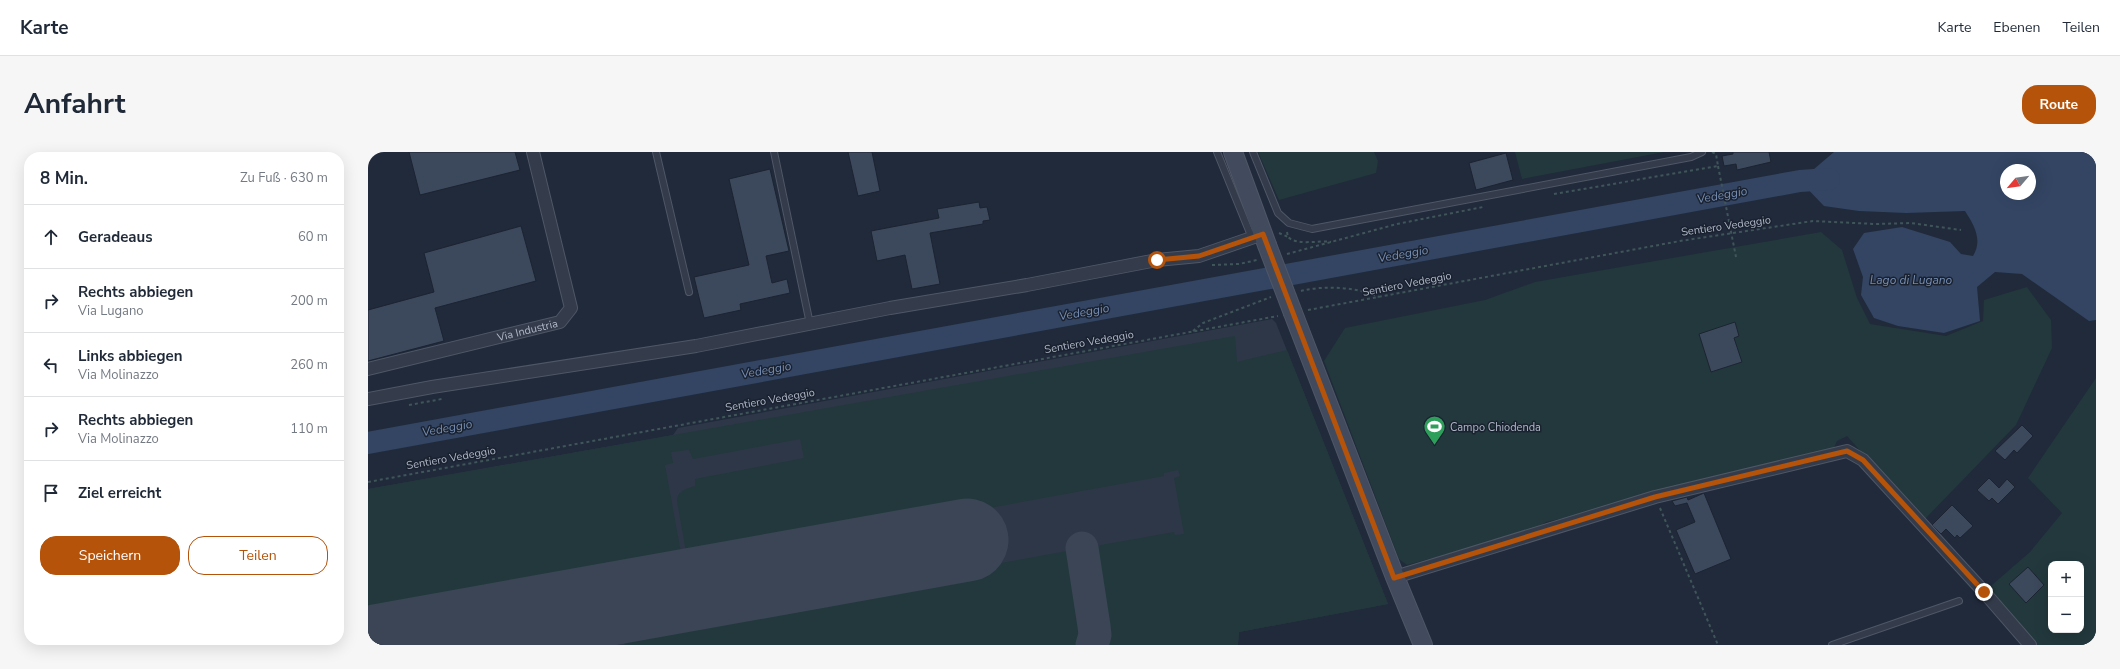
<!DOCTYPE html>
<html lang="de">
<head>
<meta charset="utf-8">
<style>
	body { margin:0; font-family:"Nunito Sans",sans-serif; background:#f6f6f7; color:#1f2937 }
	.controls { position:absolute; right:12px; bottom:12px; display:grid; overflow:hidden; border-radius:8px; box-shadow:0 4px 16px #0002 }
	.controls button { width:36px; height:36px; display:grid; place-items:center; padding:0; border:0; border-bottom:1px solid #e0e1e3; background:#fff; color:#1f2937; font:20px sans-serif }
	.compass { position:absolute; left:1632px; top:12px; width:36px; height:36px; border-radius:50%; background:#fff; box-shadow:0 4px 16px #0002; rotate:241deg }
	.stop { position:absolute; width:12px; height:12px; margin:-9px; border:3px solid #b45309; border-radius:50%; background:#fff }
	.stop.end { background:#b45309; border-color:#fff; box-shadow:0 1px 4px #0008 }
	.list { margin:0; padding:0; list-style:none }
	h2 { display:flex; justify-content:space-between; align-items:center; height:52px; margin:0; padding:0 16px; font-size:17px }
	h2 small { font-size:13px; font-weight:400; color:#747a83 }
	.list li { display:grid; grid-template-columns:26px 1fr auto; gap:12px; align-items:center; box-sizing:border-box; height:64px; padding:0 16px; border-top:1px solid #e0e1e3 }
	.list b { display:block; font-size:15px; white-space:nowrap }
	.list p { margin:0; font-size:13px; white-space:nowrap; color:#747a83 }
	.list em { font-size:13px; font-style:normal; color:#747a83 }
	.actions { display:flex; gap:8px; padding:12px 16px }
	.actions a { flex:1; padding:9px 0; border:1px solid #b45309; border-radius:16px; text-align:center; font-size:14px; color:#b45309 }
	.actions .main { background:#b45309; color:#fff }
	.icon { flex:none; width:22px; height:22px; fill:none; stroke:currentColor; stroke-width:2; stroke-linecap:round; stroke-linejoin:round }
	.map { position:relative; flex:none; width:1728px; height:493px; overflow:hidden; border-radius:16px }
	header { display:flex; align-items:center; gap:24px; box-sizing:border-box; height:56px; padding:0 20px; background:#fff; border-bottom:1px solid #e0e1e3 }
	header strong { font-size:19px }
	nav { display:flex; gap:22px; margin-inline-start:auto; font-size:14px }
	.intro { display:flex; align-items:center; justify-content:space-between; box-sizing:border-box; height:96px; padding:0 24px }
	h1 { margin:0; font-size:28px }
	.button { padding:10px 18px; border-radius:16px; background:#b45309; color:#fff; font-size:14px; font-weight:700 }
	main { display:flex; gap:24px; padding:0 24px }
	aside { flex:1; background:#fff; border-radius:16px; box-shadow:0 4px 16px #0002 }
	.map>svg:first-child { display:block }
	.airport { fill:#2e3748 }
	.green { fill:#22383c; fill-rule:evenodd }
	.water { fill:#334563; fill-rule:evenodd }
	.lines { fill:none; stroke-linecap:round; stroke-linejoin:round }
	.river { stroke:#334563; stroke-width:22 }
	.taxiway { stroke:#3b4556; stroke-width:33 }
	.runway { stroke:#3b4556; stroke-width:83 }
	.building { fill:#3c485b; stroke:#1c2432 }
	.lane-casing { stroke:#4f5766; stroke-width:8 }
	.street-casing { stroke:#4f5766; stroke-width:14 }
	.secondary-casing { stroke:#4f5766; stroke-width:20 }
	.path { stroke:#405559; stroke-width:2; stroke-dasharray:3 3; stroke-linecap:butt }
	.lane { stroke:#343c4b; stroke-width:6 }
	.street { stroke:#343c4b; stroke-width:12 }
	.secondary { stroke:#424b5e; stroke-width:18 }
	.secondary-bridge-casing { stroke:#4f5766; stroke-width:20; stroke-linecap:butt }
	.secondary-bridge { stroke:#424b5e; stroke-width:18 }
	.route { stroke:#b45309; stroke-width:5 }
	.labels { text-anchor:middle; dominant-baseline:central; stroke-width:3; stroke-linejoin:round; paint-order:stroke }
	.street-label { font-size:11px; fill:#afb7c7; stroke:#1a2230 }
	.poi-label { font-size:11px; fill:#afb7c7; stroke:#1a2230; text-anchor:start }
	.water-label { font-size:12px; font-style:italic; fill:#758cb1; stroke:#1a2230 }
</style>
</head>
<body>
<header>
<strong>Karte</strong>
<nav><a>Karte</a><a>Ebenen</a><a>Teilen</a></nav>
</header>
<div class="intro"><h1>Anfahrt</h1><a class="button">Route</a></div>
<main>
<aside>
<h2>8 Min.<small>Zu Fuß · 630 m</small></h2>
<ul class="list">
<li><svg class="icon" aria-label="ahead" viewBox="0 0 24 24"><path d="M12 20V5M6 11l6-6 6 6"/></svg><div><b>Geradeaus</b></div><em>60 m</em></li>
<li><svg class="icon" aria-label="right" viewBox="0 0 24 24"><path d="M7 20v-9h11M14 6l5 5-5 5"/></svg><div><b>Rechts abbiegen</b><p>Via Lugano</p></div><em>200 m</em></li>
<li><svg class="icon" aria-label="left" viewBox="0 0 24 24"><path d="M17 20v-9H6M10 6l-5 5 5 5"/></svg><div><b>Links abbiegen</b><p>Via Molinazzo</p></div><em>260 m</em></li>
<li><svg class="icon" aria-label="right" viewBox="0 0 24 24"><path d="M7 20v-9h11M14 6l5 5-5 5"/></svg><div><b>Rechts abbiegen</b><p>Via Molinazzo</p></div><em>110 m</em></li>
<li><svg class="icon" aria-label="arrive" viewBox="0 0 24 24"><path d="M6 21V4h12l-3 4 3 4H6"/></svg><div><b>Ziel erreicht</b></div></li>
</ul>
<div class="actions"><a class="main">Speichern</a><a>Teilen</a></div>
</aside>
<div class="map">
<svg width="1728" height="493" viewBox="0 0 1728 493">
	<rect width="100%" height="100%" fill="#202a3b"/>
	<path class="airport" d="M904 167 908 171 1020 452 871 480 870 493H0V337L305 283 310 276Z"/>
	<path class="green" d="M890 0H1006L1010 9 1008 21 911 48Z
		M1147 0H1296L1154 27Z
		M1453 80 1474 98 1489 146 1502 172 1578 184 1615 169 1616 148 1659 135 1683 168 1684 196 1648 273 1555 369 1479 284 1469 289 1465 298 1198 367 1196 366 1178 370 1163 380 1039 413 1031 407 956 209 977 176 1117 148 1167 130Z
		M867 184 869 210 919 198 1020 452 871 480 870 493H256L267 482 286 473 806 380 807 383 816 382 806 326 812 324 810 318 796 321V324L320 411 309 349C309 338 319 337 327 334V327L436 306 432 287 325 307 321 298 303 300 305 311 297 313 315 412 0 468V337Z
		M1728 226V493H1662L1616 440 1662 400 1694 361 1660 326ZM1683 412H1713V478H1683Z"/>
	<path class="water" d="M1466 0H1728V168L1721 169 1654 122 1627 120 1609 135 1612 169 1576 181 1530 174 1506 166 1493 143 1495 125 1485 97 1496 81 1534 75 1582 90 1593 102 1605 104C1615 88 1606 73 1597 59L1538 61 1491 59 1456 54 1432 29ZM1638 18H1662V42H1638Z"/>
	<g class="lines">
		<path class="river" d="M0 291 1432 29 1461 27"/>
		<path class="taxiway" d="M714 396 726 474 727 483 724 493
			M134 471C163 468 194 458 208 493
			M210 493C209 453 256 451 285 444"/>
		<path class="runway" d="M13 493 599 388"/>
	</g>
	<path class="building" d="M41 0H147L152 18 52 43Z
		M480 0H504L512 39 490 44Z
		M1365 0H1401L1403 10 1369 18 1368 12 1356 14 1354 4 1365 2Z
		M1138 1 1145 28 1108 38 1101 11Z
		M402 17 421 99 398 104 404 131 419 127 422 141 372 152 373 158 336 166 326 125 381 113 361 27Z
		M611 50 612 56 619 55 622 68 615 69V72L562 81 572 132 544 137 537 103 509 109 503 79 571 66 569 57Z
		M153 74 168 129 67 156 76 189 0 209V158L66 140 56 101Z
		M1367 170 1371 184 1366 186 1374 210 1343 220 1331 182Z
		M1654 273 1665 284 1649 301 1646 298 1637 308 1627 299Z
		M1621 326 1631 336 1639 327 1647 335 1630 352 1624 346 1621 349 1609 338Z
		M1336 341 1363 407 1327 422 1308 378 1327 370 1319 351 1307 354 1304 349 1319 345 1320 348Z
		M1584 353 1605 374 1592 386 1589 383 1587 386 1578 377 1573 382 1564 373Z
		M1660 415 1676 433 1658 451 1641 432Z"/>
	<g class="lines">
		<defs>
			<path id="lane" d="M288 0 321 140
				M406 0 442 172
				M849 0 884 86
				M885 0 910 61 921 71 944 77 1323 5 1334 0
				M1464 493 1591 449"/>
			<g id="street">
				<path id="s1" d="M0 217 192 170 203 156 165 0"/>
				<path d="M0 247 64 235 328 194 522 156 659 133 789 108 831 104 895 82"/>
				<path d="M1027 425 1287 345 1479 299 1495 308 1616 440 1662 493"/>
			</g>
			<path id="secondary" d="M865 0 899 93
				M925 161 1027 425 1055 493"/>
		</defs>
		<use href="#lane" class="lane-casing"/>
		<use href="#street" class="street-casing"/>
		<use href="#secondary" class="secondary-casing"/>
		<path class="path" d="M1350 14 1368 105
			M1186 42 1350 14 1348 2 1344 0
			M919 80 920 85C929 94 950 88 963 90
			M911 81 920 85
			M919 102 1029 72 1115 55
			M844 113 871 112 889 108
			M933 139C957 133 989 135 1011 145
			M940 158 1312 89 1445 69 1507 72 1543 71 1593 78
			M825 179 835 171 903 145
			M41 253 74 247
			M0 330 910 164
			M1292 356 1350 493"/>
		<use href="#lane" class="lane"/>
		<use href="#street" class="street"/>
		<use href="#secondary" class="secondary"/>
		<defs>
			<path id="secondary-bridge" d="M899 93 925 161"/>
		</defs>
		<use href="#secondary-bridge" class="secondary-bridge-casing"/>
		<use href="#secondary-bridge" class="secondary-bridge"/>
	</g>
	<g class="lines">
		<path class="route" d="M789 108 831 104 895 82 1026 426 1287 345 1479 299 1495 308 1616 440"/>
	</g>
	<defs>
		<symbol id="stadium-pin" viewBox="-11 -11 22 30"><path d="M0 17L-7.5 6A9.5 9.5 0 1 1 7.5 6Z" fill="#2e9e5b" stroke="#1a2230"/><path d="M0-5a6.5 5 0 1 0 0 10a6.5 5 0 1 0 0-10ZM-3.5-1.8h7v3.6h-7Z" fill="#fff"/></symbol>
	</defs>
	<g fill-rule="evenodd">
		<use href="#stadium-pin" x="1054" y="262" width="25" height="34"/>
	</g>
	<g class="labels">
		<g class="street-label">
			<text transform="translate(1358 74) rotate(-8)">Sentiero Vedeggio</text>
			<text transform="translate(1039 132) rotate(-11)">Sentiero Vedeggio</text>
			<text stroke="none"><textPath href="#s1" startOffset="164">Via Industria</textPath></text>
			<text transform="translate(721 190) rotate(-10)">Sentiero Vedeggio</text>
			<text transform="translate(402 248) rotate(-10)">Sentiero Vedeggio</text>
			<text transform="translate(83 306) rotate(-10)">Sentiero Vedeggio</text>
		</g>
		<g class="poi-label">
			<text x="1082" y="275">Campo Chiodenda</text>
		</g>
		<g class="water-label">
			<text transform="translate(1354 43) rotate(-10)">Vedeggio</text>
			<text transform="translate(1035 102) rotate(-10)">Vedeggio</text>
			<text x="1543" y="128">Lago di Lugano</text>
			<text transform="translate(716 160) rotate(-10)">Vedeggio</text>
			<text transform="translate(398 218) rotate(-10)">Vedeggio</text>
			<text transform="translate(79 276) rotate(-10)">Vedeggio</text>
		</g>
	</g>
</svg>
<div class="controls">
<button>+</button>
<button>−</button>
</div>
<svg class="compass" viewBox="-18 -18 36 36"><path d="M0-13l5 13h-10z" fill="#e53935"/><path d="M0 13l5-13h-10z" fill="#747a83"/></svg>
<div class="stop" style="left:789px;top:108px"></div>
<div class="stop end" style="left:1616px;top:440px"></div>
</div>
</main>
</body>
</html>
